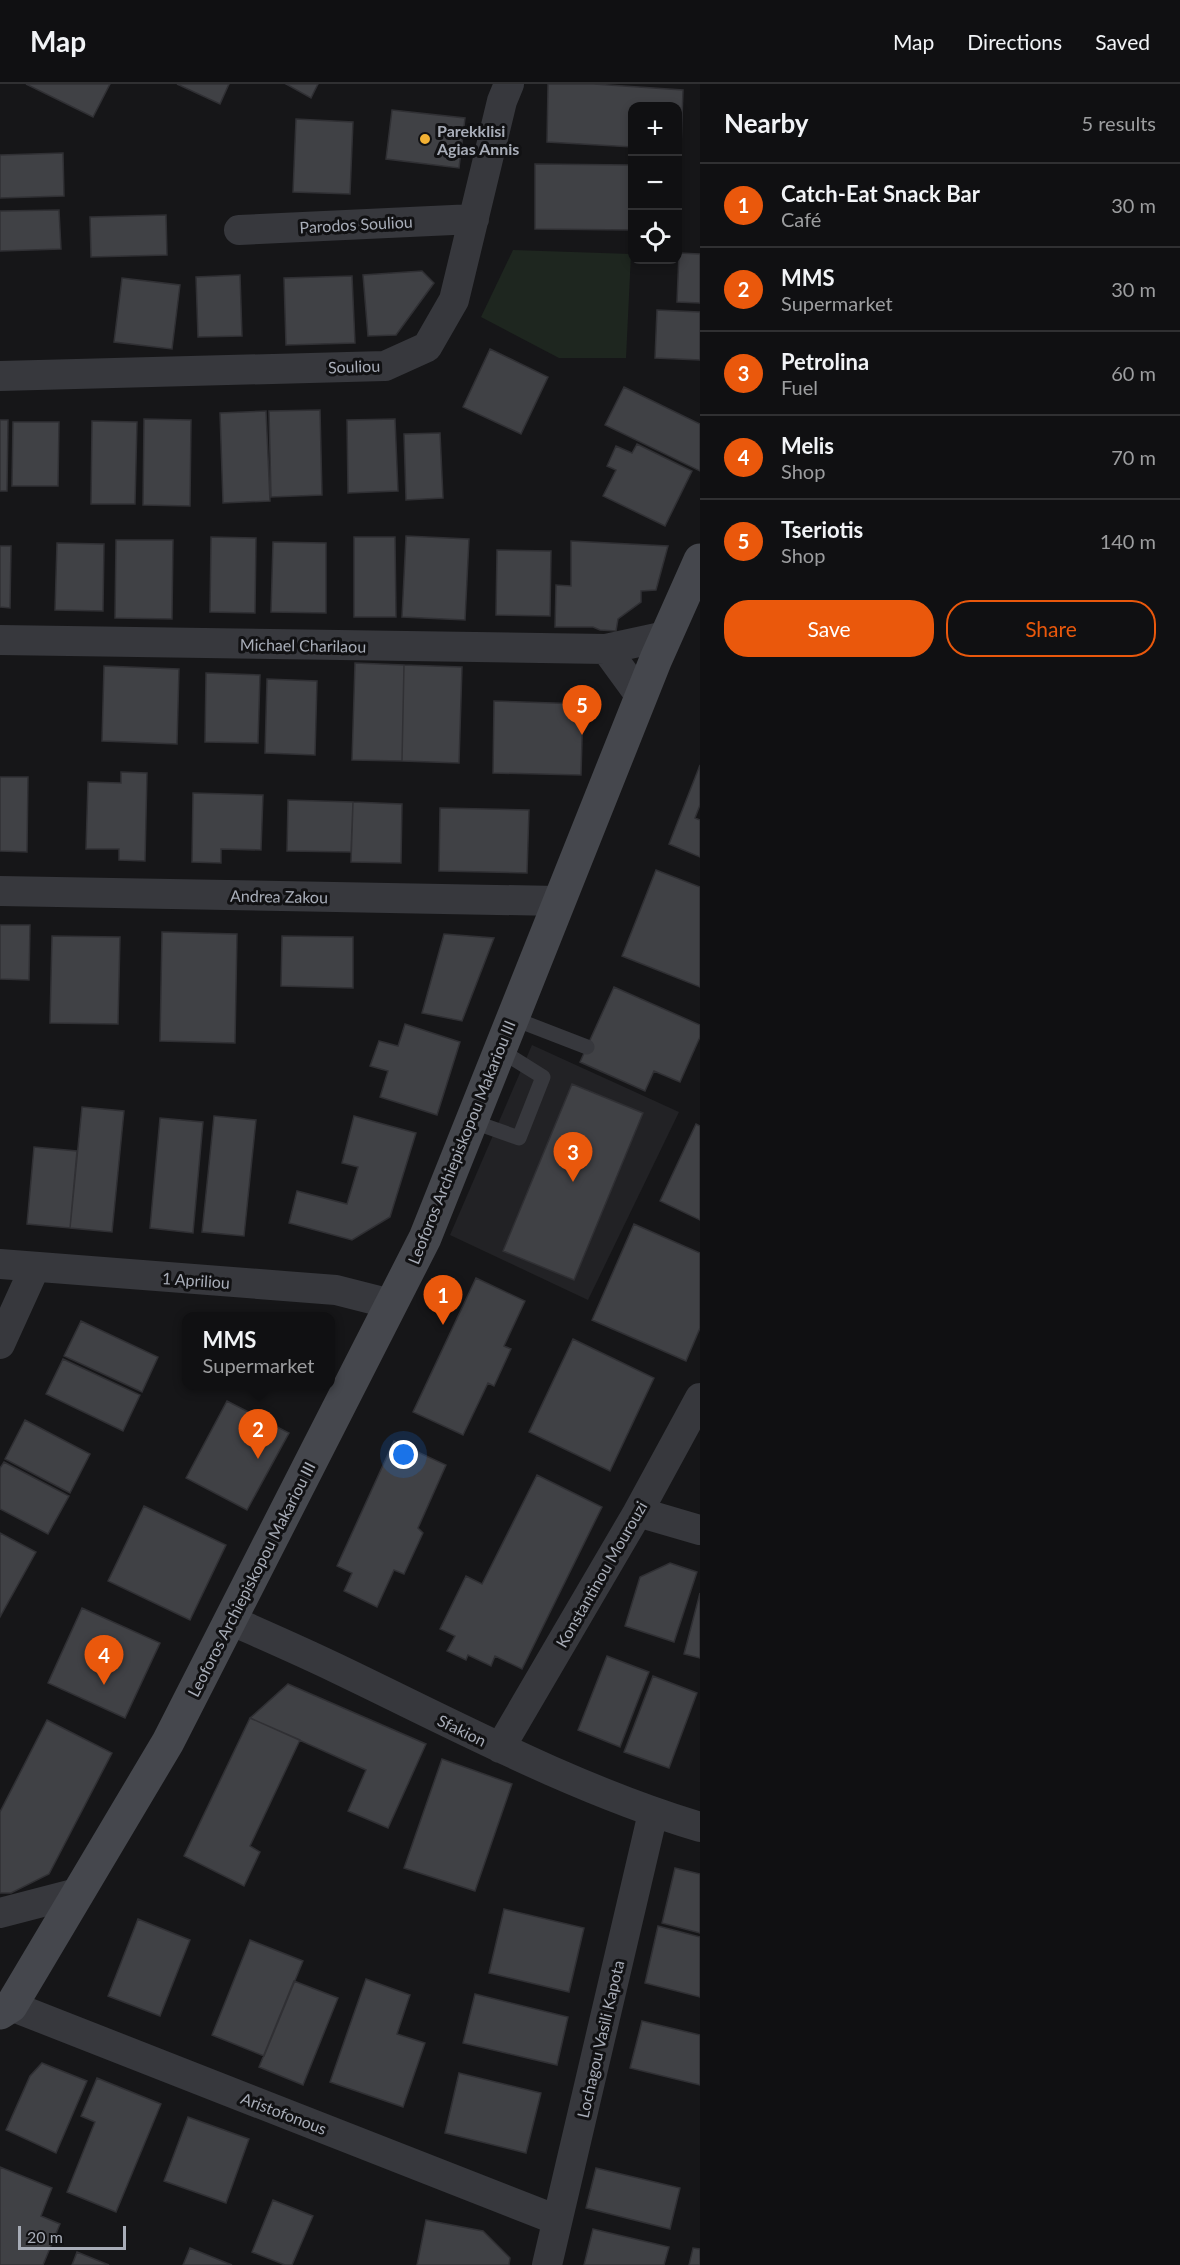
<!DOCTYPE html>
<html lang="en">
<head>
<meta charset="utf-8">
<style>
	body { margin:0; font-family:Lato,sans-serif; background:#19191b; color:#f1f3f6 }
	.controls { position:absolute; right:18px; top:18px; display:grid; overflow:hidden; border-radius:12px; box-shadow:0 3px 9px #0003 }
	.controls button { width:54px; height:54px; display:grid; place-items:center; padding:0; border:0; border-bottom:2px solid #303032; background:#101012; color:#f1f3f6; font:30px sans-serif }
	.scale { position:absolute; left:18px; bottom:15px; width:108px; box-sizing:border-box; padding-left:6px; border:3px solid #a8adb8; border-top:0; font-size:16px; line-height:21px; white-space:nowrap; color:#a8adb8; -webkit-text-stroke:4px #111113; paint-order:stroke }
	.you { position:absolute; left:404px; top:1371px; width:21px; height:21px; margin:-15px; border:4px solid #fff; border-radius:50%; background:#1a73e8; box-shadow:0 0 0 9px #1a73e833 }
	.badge { display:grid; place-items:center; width:39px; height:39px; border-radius:50%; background:#ea580c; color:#fff; font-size:20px; font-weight:700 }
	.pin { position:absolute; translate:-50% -50px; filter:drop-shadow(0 2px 3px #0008) }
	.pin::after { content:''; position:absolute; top:32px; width:21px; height:18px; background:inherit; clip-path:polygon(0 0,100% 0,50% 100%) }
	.popup { position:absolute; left:182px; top:1228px; width:153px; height:78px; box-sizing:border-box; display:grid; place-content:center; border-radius:12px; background:#101012; filter:drop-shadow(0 2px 4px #0005); font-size:20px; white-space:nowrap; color:#9c9d9f }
	.popup b { font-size:22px; color:#f1f3f6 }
	.popup::after { content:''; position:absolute; left:50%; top:100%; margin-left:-12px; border:12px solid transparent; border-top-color:#101012 }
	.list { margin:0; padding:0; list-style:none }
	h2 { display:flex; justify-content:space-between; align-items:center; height:78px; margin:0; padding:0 24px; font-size:26px }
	h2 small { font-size:20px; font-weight:400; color:#9c9d9f }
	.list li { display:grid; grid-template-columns:39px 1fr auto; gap:18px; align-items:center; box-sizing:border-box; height:84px; padding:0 24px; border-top:2px solid #303032 }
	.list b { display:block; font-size:22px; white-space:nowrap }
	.list p { margin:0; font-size:20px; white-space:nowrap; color:#9c9d9f }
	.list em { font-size:20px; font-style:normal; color:#9c9d9f }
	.actions { display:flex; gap:12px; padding:18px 24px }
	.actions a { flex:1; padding:14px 0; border:2px solid #ea580c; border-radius:24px; text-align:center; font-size:21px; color:#ea580c }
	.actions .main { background:#ea580c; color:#fff }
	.icon { flex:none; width:33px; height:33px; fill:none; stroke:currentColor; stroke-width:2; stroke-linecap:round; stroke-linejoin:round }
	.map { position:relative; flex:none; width:700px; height:2181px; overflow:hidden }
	header { display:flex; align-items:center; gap:36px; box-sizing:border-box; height:84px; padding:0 30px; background:#101012; border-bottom:2px solid #303032 }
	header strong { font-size:28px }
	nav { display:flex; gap:33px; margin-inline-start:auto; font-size:21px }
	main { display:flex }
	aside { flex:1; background:#101012 }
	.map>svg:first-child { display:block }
	.built { fill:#222225 }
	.green { fill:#1e261f }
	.building { fill:#404145; stroke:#303034; stroke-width:1.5 }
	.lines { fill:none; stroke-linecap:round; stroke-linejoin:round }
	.service { stroke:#37383d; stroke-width:15 }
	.minor { stroke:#37383d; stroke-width:30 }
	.secondary { stroke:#45474d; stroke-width:33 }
	.poi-dot { fill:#f2b134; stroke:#111113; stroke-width:2 }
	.labels { text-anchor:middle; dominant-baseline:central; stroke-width:6; stroke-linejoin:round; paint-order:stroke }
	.poi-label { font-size:16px; font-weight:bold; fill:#a8adb8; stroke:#111113; text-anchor:start }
	.street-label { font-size:16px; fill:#a8adb8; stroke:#111113 }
</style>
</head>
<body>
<header>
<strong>Map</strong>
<nav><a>Map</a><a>Directions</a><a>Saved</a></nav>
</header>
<main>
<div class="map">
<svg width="700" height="2181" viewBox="0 0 700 2181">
	<rect width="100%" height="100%" fill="#161618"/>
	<path class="built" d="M532 961 679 1028 588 1216 450 1151Z"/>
	<path class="green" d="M513 166 631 170 626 274H559L481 233Z"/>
	<path class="building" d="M26 0H110L93 33Z
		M177 0H229L220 20Z
		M286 0H318L311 14Z
		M548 0H594L683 6 681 65H678V22H632V63L547 58Z
		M392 26 465 34 459 84 386 75Z
		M296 35 353 38 350 110 293 108Z
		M63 69 64 112 0 114V71Z
		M535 80 632 81V146L535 145Z
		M59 126 61 165 0 167V127Z
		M166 131 167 171 91 173 90 133Z
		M679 169 700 170V219L677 218Z
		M422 187 434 199 396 251 368 252 363 191Z
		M240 191 242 252 198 253 196 193Z
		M352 192 355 259 286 261 284 194Z
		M122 194 180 201 172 265 114 258Z
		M657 226 700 228V276L655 274Z
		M490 265 548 293 521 350 463 323Z
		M624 303 700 340V387L605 341Z
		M320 326 322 411 271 413 269 327Z
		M266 327 270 417 223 419 220 329Z
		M144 335 191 336 190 422 143 421Z
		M395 335 398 407 348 409 347 336Z
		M0 336H8L7 407H0Z
		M92 337 137 338 135 420H91Z
		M13 338H59L58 402H12Z
		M440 349 443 414 406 416 404 350Z
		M637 360 692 387 665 442 603 412 616 386 607 382 616 362 632 369Z
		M406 452 469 455 465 536 402 533Z
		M211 453 256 454 255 529 210 528Z
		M354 453H395L396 533H354Z
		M116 456H173L172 535 115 534Z
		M571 457 668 462 656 506 641 507V518L618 535 616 547 600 546 593 543H555L556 501 571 502Z
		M273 458 326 459V529L271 528Z
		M57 459 104 460 103 527 55 526Z
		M0 462H11L10 524 0 523Z
		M497 466 551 467 550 532 496 531Z
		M355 579 404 581 402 677 352 676Z
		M404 581 462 583 459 679 402 677Z
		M104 582 179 585 177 660 102 657Z
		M206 589 260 591 258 659 205 658Z
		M267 595 317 597 315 671 265 669Z
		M494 617 583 620 581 691 493 689Z
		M700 681V721L695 734 700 736V773L669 760Z
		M121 688 147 689 145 777 119 776V765H86L88 698 121 699Z
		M0 693H28L27 768 0 767Z
		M193 709 263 711 261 766 221 765V779L192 778Z
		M288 716 353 718 351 768 287 767Z
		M353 718 402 720 401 779 351 778Z
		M440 724 529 726 527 789 439 787Z
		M656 786 700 803V903L622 872Z
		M0 841H30L29 896 0 895Z
		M162 848 237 850 235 959 160 957Z
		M444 850 494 854 462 937 422 929Z
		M52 852 120 853 118 940 50 939Z
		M282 852 353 853V904L281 902Z
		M614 903 700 941V953L680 998 654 987 645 1007 580 978Z
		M405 940 460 958 437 1031 380 1013 388 987 370 982 379 957 398 962Z
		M572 1000 643 1029 574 1196 503 1167Z
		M82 1023 124 1027 112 1148 70 1144Z
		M214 1032 256 1036 244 1152 202 1148Z
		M354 1032 416 1049 390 1133 352 1156 289 1139 297 1107 347 1120 358 1083 342 1079Z
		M160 1034 203 1038 193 1149 150 1144Z
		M696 1040 700 1042V1136L660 1117Z
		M34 1063 77 1067 70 1144 27 1140Z
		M634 1140 700 1169V1244L686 1277 592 1236Z
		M476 1194 525 1217 504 1262 511 1265 494 1302 488 1299 463 1351 413 1328Z
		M81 1237 158 1273 142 1308 64 1272Z
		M573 1255 654 1294 610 1387 529 1348Z
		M63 1275 140 1311 123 1347 46 1310Z
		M227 1317 289 1349 247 1426 186 1394Z
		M25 1336 90 1370 70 1409 5 1375Z
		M394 1357 446 1381 418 1444 423 1449 404 1490 394 1486 377 1523 344 1507 352 1489 337 1482Z
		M4 1378 69 1412 48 1450 0 1425V1384Z
		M537 1391 602 1423 522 1585 495 1572 491 1582 468 1571 466 1576 447 1567 455 1552 440 1545 466 1492 482 1500Z
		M144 1422 226 1461 190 1536 108 1497Z
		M0 1449 36 1468 0 1533Z
		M670 1479 697 1488 674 1558 625 1542 640 1493Z
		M700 1509V1574L684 1570Z
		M82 1524 160 1559 125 1634 48 1599Z
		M607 1572 649 1588 620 1663 578 1646Z
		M653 1592 697 1609 669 1684 624 1668Z
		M288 1600 426 1660 388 1744 348 1727 366 1686 250 1634Z
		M250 1634 300 1656 250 1762 260 1768 244 1802 184 1772Z
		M47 1636 112 1669 49 1790 11 1809H0V1728Z
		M442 1675 512 1700 475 1807 404 1784Z
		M675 1784 700 1790V1849L662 1839Z
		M504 1825 584 1844 569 1908 489 1889Z
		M138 1835 190 1856 160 1932 108 1912Z
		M658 1842 700 1853V1913L645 1899Z
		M250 1856 303 1877 264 1972 212 1951Z
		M366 1895 410 1911 397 1950 425 1959 403 2023 330 1998Z
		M294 1897 338 1914 303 2001 259 1983Z
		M475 1910 568 1933 557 1981 463 1959Z
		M642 1937 700 1951V2001L630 1984Z
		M42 1979 87 1997 56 2069 6 2046 30 1992Z
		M459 1989 541 2009 526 2069 445 2049Z
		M97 1994 161 2020 116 2128 67 2108 95 2038 81 2032Z
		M188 2033 249 2055 226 2119 164 2097Z
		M0 2083 52 2104 41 2132 60 2140 43 2181H0Z
		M596 2084 680 2104 670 2145 586 2124Z
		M273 2116 313 2132 292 2181H285L252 2168Z
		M426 2136 483 2147 510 2174 509 2181H417Z
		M593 2145 669 2163 664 2181H584Z
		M190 2164 232 2181H183Z
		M693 2164 700 2165V2181H689Z
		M77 2168 109 2181H72Z"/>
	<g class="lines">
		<path class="service" d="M512 934 587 963
			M471 1037 519 1054 543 993 500 966"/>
		<path class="minor" d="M239 146 474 135
			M0 292 385 282 427 263 454 216 502 17 509 0
			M0 556 606 565 666 552
			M606 565 641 613
			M0 807 558 817
			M0 1180 336 1206 391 1220
			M0 1260 35 1183
			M638 1428 700 1446
			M230 1536C266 1552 303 1568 338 1585 457 1642 574 1705 700 1743
			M500 1664 638 1428 700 1314
			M0 1829 77 1809
			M11 1922 557 2136
			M547 2181 653 1729"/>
		<path class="secondary" d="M0 1929 11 1922 168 1658 425 1154 656 575 700 476"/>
	</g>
	<circle class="poi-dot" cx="425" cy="55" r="6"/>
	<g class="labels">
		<g class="poi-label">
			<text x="437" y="46">Parekklisi<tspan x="437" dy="18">Agias Annis</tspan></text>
		</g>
		<g class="street-label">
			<text transform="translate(356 140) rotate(-3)">Parodos Souliou</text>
			<text transform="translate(354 282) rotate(-2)">Souliou</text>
			<text transform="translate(303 561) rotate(1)">Michael Charilaou</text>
			<text transform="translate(279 812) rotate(1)">Andrea Zakou</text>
			<text transform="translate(461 1058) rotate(-68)">Leoforos Archiepiskopou Makariou III</text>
			<text transform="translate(196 1196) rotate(4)">1 Apriliou</text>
			<text transform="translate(601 1490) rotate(-60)">Konstantinou Mourouzi</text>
			<text transform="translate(251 1495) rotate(-63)">Leoforos Archiepiskopou Makariou III</text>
			<text transform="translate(462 1646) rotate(26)">Sfakion</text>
			<text transform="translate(600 1955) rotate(-77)">Lochagou Vasili Kapota</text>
			<text transform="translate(284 2029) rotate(21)">Aristofonous</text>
		</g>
	</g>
</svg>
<div class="controls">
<button>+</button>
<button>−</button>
<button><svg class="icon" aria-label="locate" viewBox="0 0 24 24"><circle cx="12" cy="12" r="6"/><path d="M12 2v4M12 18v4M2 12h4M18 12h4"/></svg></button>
</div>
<div class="scale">20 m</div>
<div class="you"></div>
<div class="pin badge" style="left:443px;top:1241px">1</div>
<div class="pin badge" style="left:258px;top:1375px">2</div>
<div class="popup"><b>MMS</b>Supermarket</div>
<div class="pin badge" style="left:573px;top:1098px">3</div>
<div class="pin badge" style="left:104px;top:1601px">4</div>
<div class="pin badge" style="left:582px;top:651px">5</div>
</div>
<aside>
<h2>Nearby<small>5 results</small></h2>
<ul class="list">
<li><span class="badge">1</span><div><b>Catch-Eat Snack Bar</b><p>Café</p></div><em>30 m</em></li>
<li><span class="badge">2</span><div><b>MMS</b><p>Supermarket</p></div><em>30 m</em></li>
<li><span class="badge">3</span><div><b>Petrolina</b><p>Fuel</p></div><em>60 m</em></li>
<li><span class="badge">4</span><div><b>Melis</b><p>Shop</p></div><em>70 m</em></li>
<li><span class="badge">5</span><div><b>Tseriotis</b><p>Shop</p></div><em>140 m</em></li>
</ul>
<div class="actions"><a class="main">Save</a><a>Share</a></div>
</aside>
</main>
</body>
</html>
